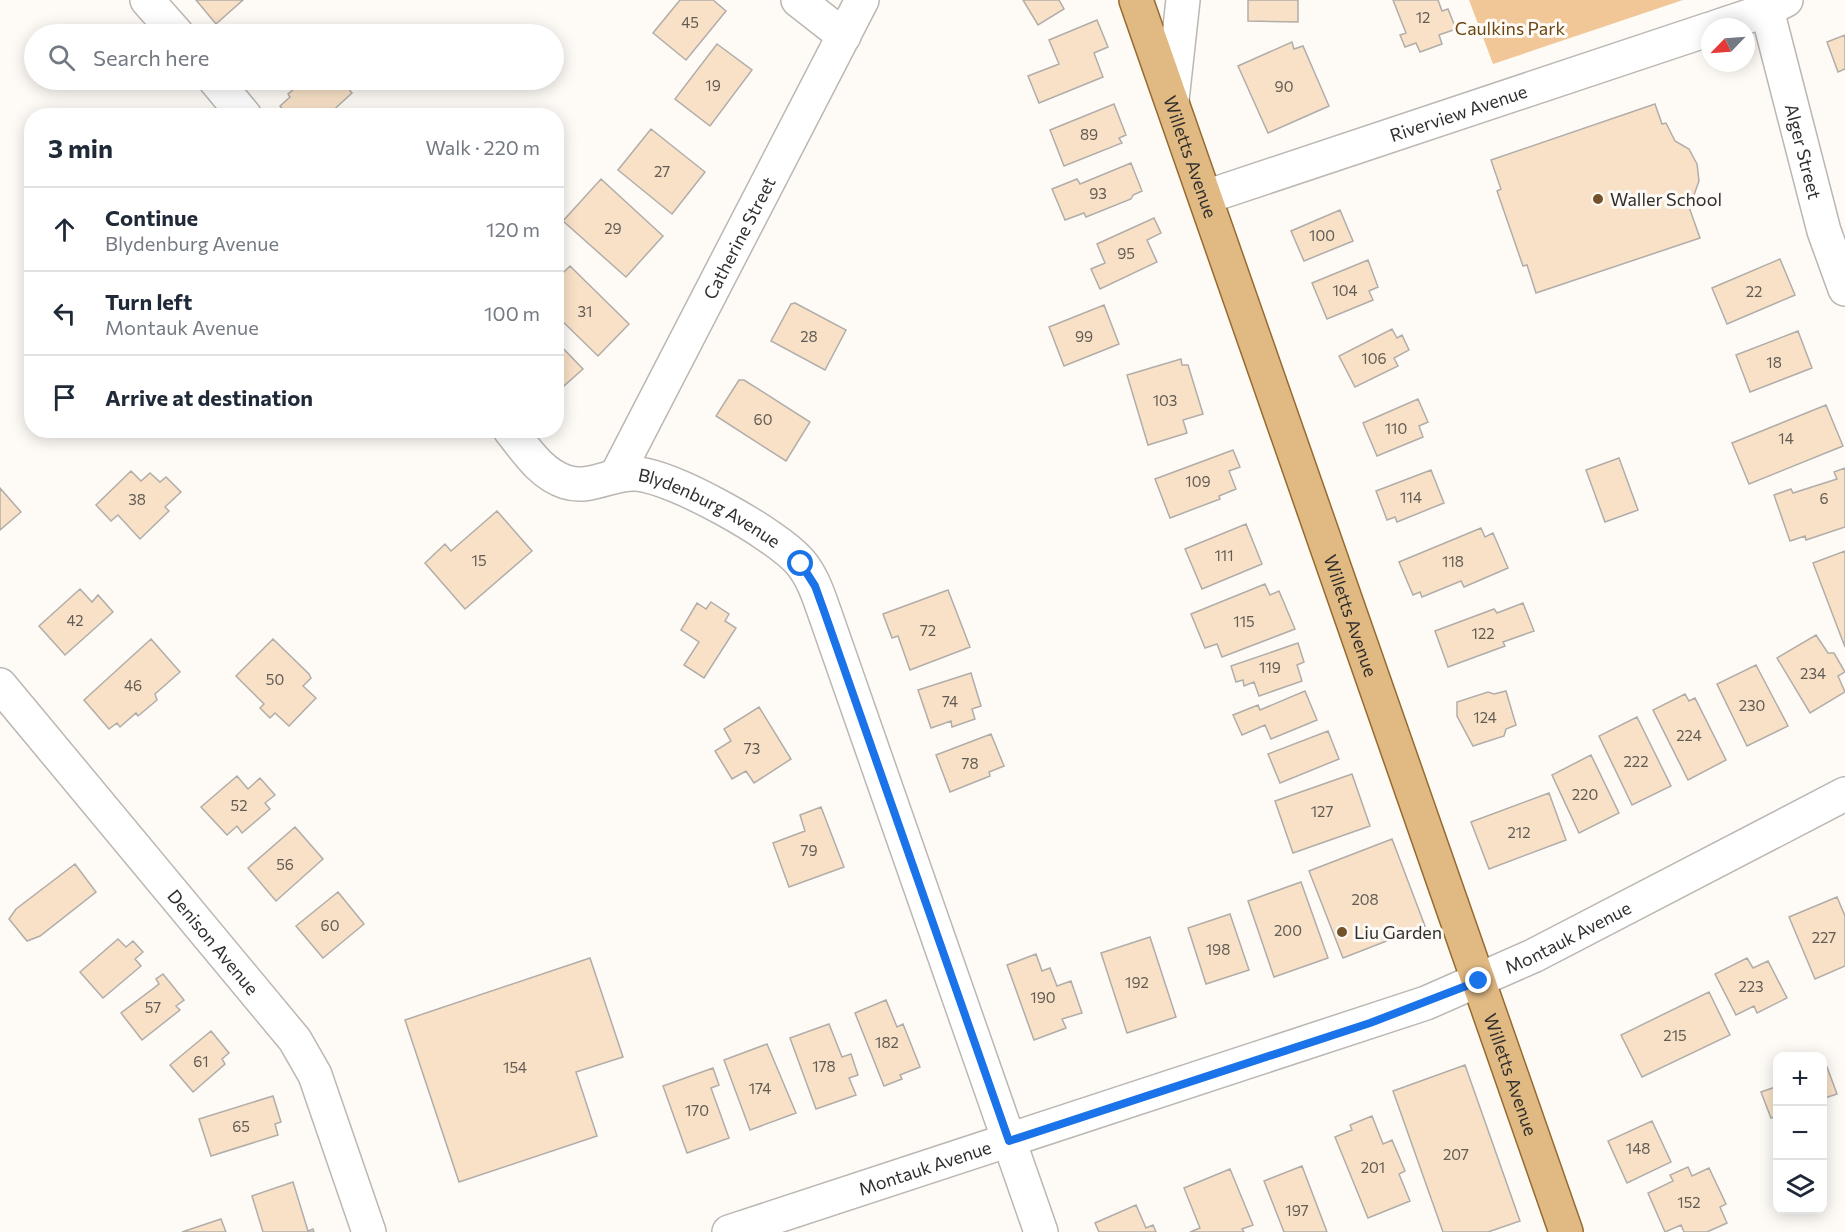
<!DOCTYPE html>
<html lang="en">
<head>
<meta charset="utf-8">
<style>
	body { margin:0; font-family:Commissioner,sans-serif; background:#f6f6f7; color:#1f2937 }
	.controls { position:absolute; right:18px; bottom:18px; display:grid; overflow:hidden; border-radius:12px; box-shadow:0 3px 15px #0003 }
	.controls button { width:54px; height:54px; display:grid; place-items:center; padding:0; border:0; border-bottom:2px solid #e0e1e3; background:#fff; color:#1f2937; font:30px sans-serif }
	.compass { position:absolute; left:1701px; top:18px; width:54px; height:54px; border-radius:50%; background:#fff; box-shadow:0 3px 15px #0003; rotate:245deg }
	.stop { position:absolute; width:18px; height:18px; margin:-14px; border:4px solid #1a73e8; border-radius:50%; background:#fff }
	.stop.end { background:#1a73e8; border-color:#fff; box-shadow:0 2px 6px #0008 }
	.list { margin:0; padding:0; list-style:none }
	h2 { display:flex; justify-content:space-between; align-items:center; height:78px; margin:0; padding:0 24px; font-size:26px }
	h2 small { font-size:20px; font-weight:400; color:#747a83 }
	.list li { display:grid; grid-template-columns:39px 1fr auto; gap:18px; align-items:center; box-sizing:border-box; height:84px; padding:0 24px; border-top:2px solid #e0e1e3 }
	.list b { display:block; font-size:22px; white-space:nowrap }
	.list p { margin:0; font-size:20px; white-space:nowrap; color:#747a83 }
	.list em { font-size:20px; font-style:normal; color:#747a83 }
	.icon { flex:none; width:33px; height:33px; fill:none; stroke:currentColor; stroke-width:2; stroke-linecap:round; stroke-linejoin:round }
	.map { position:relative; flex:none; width:1845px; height:1232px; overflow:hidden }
	.search { position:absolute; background:#fff; box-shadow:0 3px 15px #0003; left:24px; top:24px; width:540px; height:66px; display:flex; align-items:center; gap:15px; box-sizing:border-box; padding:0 21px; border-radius:33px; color:#747a83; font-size:22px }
	.panel { position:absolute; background:#fff; box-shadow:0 3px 15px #0003; left:24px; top:108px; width:540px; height:330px; border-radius:24px }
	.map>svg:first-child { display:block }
	.green { fill:#f1c797 }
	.building { fill:#f8e1c7; stroke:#b1ada9; stroke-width:1.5 }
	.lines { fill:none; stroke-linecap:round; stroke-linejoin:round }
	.minor-casing { stroke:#bbb7b3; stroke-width:36 }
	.major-casing { stroke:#956b30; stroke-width:36 }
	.minor { stroke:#fff; stroke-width:33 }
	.major { stroke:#e0b983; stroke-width:33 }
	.route { stroke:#1a73e8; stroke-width:8 }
	.poi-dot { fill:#735229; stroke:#fefaf6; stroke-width:2 }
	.labels { text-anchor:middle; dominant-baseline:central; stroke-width:6; stroke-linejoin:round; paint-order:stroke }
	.number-label { font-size:15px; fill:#625c54 }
	.park-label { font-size:18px; fill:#6b4611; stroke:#fefaf6 }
	.street-label { font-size:18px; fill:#302f2d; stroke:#fefaf6 }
	.poi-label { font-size:18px; fill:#302f2d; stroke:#fefaf6; text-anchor:start }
</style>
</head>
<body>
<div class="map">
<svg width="1845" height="1232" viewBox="0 0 1845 1232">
	<rect width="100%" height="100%" fill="#fefaf6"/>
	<path class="green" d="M1469 0H1683L1493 64Z"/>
	<path class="building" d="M196 0H243L216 24Z
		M680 0H713L726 11 686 60 653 33Z
		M1023 0H1059L1064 9 1038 25Z
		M1248 0H1298V22L1248 21Z
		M1393 0H1438L1442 11 1448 9 1456 29 1439 35 1442 44 1420 52 1416 43 1405 47 1400 35 1406 33Z
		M1097 20 1108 47 1094 53 1103 77 1039 103 1028 76 1059 64 1049 40Z
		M1845 35V69L1838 72 1827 42Z
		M1292 42 1294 49 1303 46 1329 106 1268 133 1238 66Z
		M717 44 752 70 710 126 675 99Z
		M305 80H341L352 93 327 116H288L280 106 290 97 288 94Z
		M1114 104 1126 135 1119 138 1122 143 1064 166 1050 130Z
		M1655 104 1662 124 1666 123 1675 141 1689 149 1697 164 1699 181 1694 195 1697 204 1689 207 1700 238 1536 293 1527 265 1523 266 1497 191 1501 189 1491 160Z
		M651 129 705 172 672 214 618 170Z
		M1131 163 1142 191 1133 195 1131 199 1086 217 1084 213 1065 220 1052 189 1077 179 1080 184Z
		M601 179 663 236 626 277 563 221Z
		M1340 210 1353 241 1304 261 1291 231Z
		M1154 218 1161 233 1147 240 1157 262 1100 289 1091 269 1105 263 1097 244Z
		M1780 259 1795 295 1727 324 1712 288Z
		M1368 260 1378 287 1369 291 1373 300 1327 319 1312 283Z
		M570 266 629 324 598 356 556 315V280Z
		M795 303 846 330 825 370 771 341 791 304Z
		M1104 305 1119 344 1064 366 1049 327Z
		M1392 329 1397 338 1402 335 1409 350 1394 358 1398 366 1355 387 1339 356Z
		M1798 331 1812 368 1750 392 1736 355Z
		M556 341 583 369 556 393Z
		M1181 359 1182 365H1188L1203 414 1183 420 1187 433 1148 445 1127 375Z
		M739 380H744L810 422 786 461 716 416Z
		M1418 399 1428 422 1419 426 1423 437 1377 456 1363 423Z
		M1826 405 1843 446 1749 484 1732 443Z
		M1233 450 1240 467 1229 471 1236 489 1219 496 1220 499 1170 518 1155 479Z
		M1619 458 1638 510 1605 522 1586 470Z
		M1845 468V527L1806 540 1805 536 1790 541 1774 495 1791 489 1793 493 1837 479 1834 472Z
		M1431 470 1444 503 1397 522 1395 517 1387 520 1376 491Z
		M131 471 141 481 150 473 160 482 166 477 181 492 165 507 169 511 140 539 118 515 111 521 96 505Z
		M0 488 21 512 0 530Z
		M497 511 532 551 465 609 425 563 445 544 451 551Z
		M1246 524 1262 564 1202 589 1185 549Z
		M1481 528 1485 537 1493 533 1508 568 1464 587 1461 581 1422 597 1420 592 1413 595 1399 562Z
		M1845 551V647L1813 563Z
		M1265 584 1270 595 1279 591 1295 629 1222 657 1217 644 1205 648 1191 614Z
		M80 589 92 602 98 595 113 612 65 655 39 626Z
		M948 590 970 647 910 670 898 636 892 638 883 614Z
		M711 602 729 614 725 621 736 628 704 678 684 665 699 642 681 630 697 603 706 609Z
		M1523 603 1534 631 1503 642 1505 646 1448 667 1435 631 1494 609 1497 613Z
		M1816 635 1828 653H1834L1845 672 1838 676 1845 692 1810 713 1777 658Z
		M151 639 180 672 155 694 157 700 138 716 136 713 120 727 117 723 109 729 84 700Z
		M273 639 309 674 311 678 303 686 316 698 289 726 275 713 270 718 260 708 264 704 236 676Z
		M1298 643 1304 662 1297 665 1302 681 1259 696 1254 682 1244 686 1243 680 1236 682 1231 666Z
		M1756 665 1788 726 1747 746 1717 684Z
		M971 673 981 706 972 709 975 719 952 727 951 721 931 728 918 690Z
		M1305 691 1317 720 1271 739 1265 725 1242 735 1233 715 1258 705 1260 710Z
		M1506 691 1516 725 1506 729 1504 736 1473 746 1457 716V702L1488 692 1494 694Z
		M1685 694 1689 701 1695 698 1726 760 1688 780 1653 710Z
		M759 707 791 759 754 783 746 771 732 779 715 751 731 741 724 729Z
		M1637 717 1671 786 1632 805 1599 736Z
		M1328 731 1339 759 1280 783 1268 754Z
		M991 734 1004 766 989 772 990 776 950 792 936 755Z
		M1591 755 1619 813 1579 833 1552 775Z
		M1352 774 1370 826 1293 853 1275 801Z
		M237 776 248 789 260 778 275 795 265 803 270 809 242 833 237 826 227 835 201 807Z
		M1549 793 1566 840 1489 869 1471 822Z
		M821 807 844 867 789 887 773 843 805 831 800 815Z
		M295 827 323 859 276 901 248 868Z
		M1392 839 1425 926 1343 958 1309 871Z
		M75 864 96 892 40 936 27 941 9 919 16 909Z
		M1301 882 1328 958 1274 977 1248 901Z
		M338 892 364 924 323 958 296 926Z
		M1837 897 1845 916V966L1815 979 1789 917Z
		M1230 914 1249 970 1206 984 1188 928Z
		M1150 937 1176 1017 1127 1033 1101 953Z
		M118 939 126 947 133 941 143 952 135 959 141 966 103 998 80 972Z
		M1036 954 1042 971 1050 968 1057 986 1071 981 1082 1013 1062 1019 1066 1028 1034 1040 1007 965Z
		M590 958 623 1057 576 1072 597 1136 459 1182 405 1020Z
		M1747 958 1753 968 1768 961 1787 998 1757 1013 1754 1006 1736 1015 1715 974Z
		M163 974 184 1000 176 1006 180 1010 142 1040 121 1013 159 984 156 979Z
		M1709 992 1730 1035 1642 1077 1621 1035Z
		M886 1000 897 1027 903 1024 920 1067 900 1075 902 1079 884 1086 855 1013Z
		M829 1024 842 1057 851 1054 858 1075 849 1078 856 1095 816 1109 790 1038Z
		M211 1031 229 1053 222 1059 225 1064 193 1092 170 1065Z
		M767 1044 796 1113 750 1130 724 1060Z
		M1465 1065 1520 1221 1488 1232H1443L1393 1091Z
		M1827 1067 1837 1094 1822 1099V1069Z
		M713 1068 719 1085 711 1088 729 1138 687 1153 663 1086Z
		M1778 1086V1116L1771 1118 1761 1092Z
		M273 1096 281 1122 275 1124 278 1135 211 1156 199 1119Z
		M1372 1116 1383 1144 1392 1140 1405 1171 1399 1174 1410 1201 1368 1218 1335 1137 1352 1130 1350 1125Z
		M1652 1121 1671 1162 1627 1183 1608 1141Z
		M1302 1166 1327 1232H1284L1264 1181Z
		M1688 1167 1692 1176 1709 1168 1726 1204 1720 1207 1727 1223 1707 1232H1684L1681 1225 1665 1232 1648 1193 1673 1181 1670 1175Z
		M1230 1169 1253 1225 1242 1229 1244 1232H1190L1200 1228 1184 1188Z
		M293 1182 308 1231 313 1229 314 1232H263L252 1196Z
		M1136 1205 1146 1228 1153 1225 1156 1232H1099L1095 1223Z
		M221 1219 226 1232H182Z"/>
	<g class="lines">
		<defs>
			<g id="minor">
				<path d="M147 0 177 34"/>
				<path d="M798 0 844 36"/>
				<path id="s1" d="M1767 10 1824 231 1845 289"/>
				<path d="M1716 27 1767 10 1786 0"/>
				<path d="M215 80 245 116"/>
				<path d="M1172 100 1183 0"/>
				<path id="s2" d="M1206 197 1710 29"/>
				<path id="s3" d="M510 430C526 450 541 474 566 482 591 490 612 472 637 474 674 477 776 534 800 562 812 576 818 594 824 611L1041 1232"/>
				<path id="s4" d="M616 476 862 0"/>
				<path id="s5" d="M0 685 295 1040 315 1075 369 1232"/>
				<path id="s6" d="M729 1232 1426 1003 1533 956 1845 794"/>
			</g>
			<g id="major">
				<path id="s7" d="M1136 0 1566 1232"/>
			</g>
		</defs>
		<use href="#minor" class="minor-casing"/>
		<use href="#major" class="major-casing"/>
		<use href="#minor" class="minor"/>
		<use href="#major" class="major"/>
	</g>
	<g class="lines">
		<path class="route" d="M801 564 815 586 824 611 1009 1141 1370 1023 1479 981"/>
	</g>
	<g class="poi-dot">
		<circle cx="1598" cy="199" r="6"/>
		<circle cx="1342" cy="932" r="6"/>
	</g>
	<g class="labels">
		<g class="number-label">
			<text x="1423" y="17">12</text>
			<text x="690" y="22">45</text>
			<text x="713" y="85">19</text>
			<text x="1284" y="86">90</text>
			<text x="1089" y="134">89</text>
			<text x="662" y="171">27</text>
			<text x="1098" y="193">93</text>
			<text x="613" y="228">29</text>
			<text x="1322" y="235">100</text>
			<text x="1126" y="253">95</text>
			<text x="1345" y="290">104</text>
			<text x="1754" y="291">22</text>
			<text x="585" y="311">31</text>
			<text x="809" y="336">28</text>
			<text x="1084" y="336">99</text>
			<text x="1374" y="358">106</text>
			<text x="1774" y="362">18</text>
			<text x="1165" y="400">103</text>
			<text x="763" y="419">60</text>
			<text x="1396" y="428">110</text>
			<text x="1786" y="438">14</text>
			<text x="1198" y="481">109</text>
			<text x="1411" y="497">114</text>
			<text x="1824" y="498">6</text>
			<text x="137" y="499">38</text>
			<text x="1224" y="555">111</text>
			<text x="479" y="560">15</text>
			<text x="1453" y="561">118</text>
			<text x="75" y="620">42</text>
			<text x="1244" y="621">115</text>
			<text x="928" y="630">72</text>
			<text x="1483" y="633">122</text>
			<text x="1270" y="667">119</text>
			<text x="1813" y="673">234</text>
			<text x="275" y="679">50</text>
			<text x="133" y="685">46</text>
			<text x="950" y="701">74</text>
			<text x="1752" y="705">230</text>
			<text x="1485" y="717">124</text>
			<text x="1689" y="735">224</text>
			<text x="752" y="748">73</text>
			<text x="1636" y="761">222</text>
			<text x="970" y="763">78</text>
			<text x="1585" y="794">220</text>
			<text x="239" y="805">52</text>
			<text x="1322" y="811">127</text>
			<text x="1519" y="832">212</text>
			<text x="809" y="850">79</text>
			<text x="285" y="864">56</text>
			<text x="1365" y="899">208</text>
			<text x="330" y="925">60</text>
			<text x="1288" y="930">200</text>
			<text x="1824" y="937">227</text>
			<text x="1218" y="949">198</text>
			<text x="1137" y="982">192</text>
			<text x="1751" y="986">223</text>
			<text x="1043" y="997">190</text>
			<text x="153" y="1007">57</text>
			<text x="1675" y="1035">215</text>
			<text x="887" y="1042">182</text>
			<text x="201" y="1061">61</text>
			<text x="824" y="1066">178</text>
			<text x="515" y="1067">154</text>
			<text x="760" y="1088">174</text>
			<text x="697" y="1110">170</text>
			<text x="241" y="1126">65</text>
			<text x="1638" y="1148">148</text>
			<text x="1456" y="1154">207</text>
			<text x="1373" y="1167">201</text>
			<text x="1689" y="1202">152</text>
			<text x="1297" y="1210">197</text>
		</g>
		<g class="park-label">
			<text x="1510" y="28">Caulkins Park</text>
		</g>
		<g class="street-label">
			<text stroke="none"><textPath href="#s2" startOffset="266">Riverview Avenue</textPath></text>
			<text stroke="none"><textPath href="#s1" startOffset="146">Alger Street</textPath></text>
			<text stroke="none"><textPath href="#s7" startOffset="166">Willetts Avenue</textPath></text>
			<text stroke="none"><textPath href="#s4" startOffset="268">Catherine Street</textPath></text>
			<text stroke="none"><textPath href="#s3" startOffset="230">Blydenburg Avenue</textPath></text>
			<text stroke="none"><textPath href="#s7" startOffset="652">Willetts Avenue</textPath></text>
			<text stroke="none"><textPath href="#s6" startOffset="890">Montauk Avenue</textPath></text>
			<text stroke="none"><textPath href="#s5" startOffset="334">Denison Avenue</textPath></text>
			<text stroke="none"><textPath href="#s7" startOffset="1138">Willetts Avenue</textPath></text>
			<text stroke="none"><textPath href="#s6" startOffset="206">Montauk Avenue</textPath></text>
		</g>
		<g class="poi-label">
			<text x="1610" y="199">Waller School</text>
			<text x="1354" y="932">Liu Garden</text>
		</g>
	</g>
</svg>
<div class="controls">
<button>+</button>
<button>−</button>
<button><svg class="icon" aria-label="layers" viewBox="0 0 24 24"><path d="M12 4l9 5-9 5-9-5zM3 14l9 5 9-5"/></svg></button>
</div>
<svg class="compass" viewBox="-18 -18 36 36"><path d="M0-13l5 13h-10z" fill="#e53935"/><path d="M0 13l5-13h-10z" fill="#747a83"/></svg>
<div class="stop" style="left:801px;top:564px"></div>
<div class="stop end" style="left:1479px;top:981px"></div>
<div class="search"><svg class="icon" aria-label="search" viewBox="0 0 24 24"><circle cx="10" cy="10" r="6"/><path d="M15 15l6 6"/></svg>Search here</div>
<section class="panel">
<h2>3 min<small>Walk · 220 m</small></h2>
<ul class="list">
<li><svg class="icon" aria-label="ahead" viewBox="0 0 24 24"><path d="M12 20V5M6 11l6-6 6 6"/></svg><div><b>Continue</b><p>Blydenburg Avenue</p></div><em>120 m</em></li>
<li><svg class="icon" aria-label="left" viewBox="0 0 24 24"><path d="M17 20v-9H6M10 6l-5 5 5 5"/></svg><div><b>Turn left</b><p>Montauk Avenue</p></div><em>100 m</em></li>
<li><svg class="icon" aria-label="arrive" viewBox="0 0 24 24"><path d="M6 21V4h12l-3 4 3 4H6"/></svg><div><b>Arrive at destination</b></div></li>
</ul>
</section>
</div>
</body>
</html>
